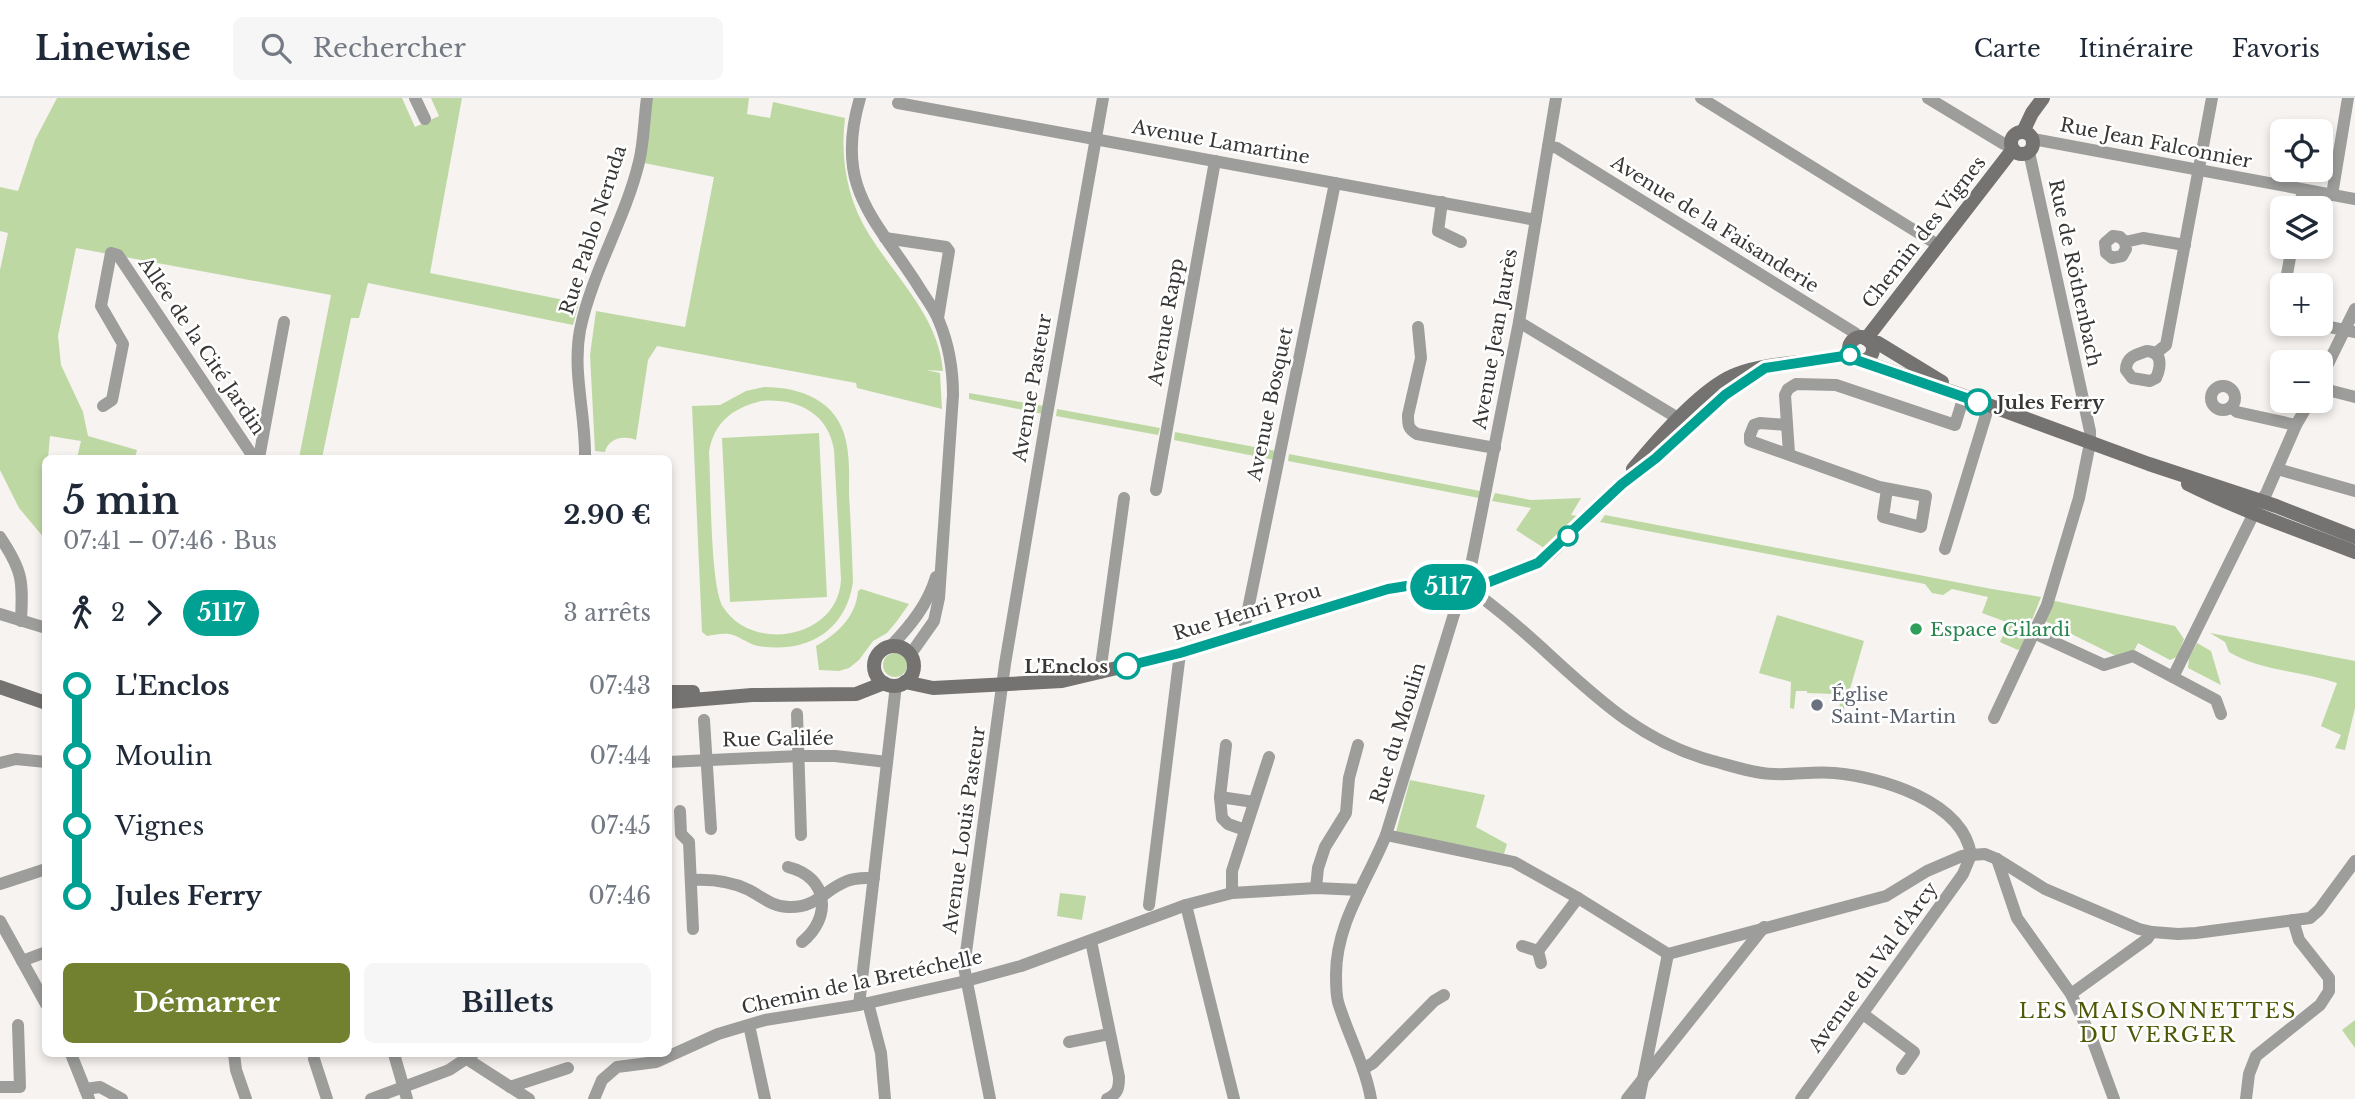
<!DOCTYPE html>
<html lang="fr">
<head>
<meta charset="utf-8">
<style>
  :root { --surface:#fff; --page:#f6f6f7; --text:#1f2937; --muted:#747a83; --line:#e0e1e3; --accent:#72812f }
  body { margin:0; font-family:"Libre Baskerville",serif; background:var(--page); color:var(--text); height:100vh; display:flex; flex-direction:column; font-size:26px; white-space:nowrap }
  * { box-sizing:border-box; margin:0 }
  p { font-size:23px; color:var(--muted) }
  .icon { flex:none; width:38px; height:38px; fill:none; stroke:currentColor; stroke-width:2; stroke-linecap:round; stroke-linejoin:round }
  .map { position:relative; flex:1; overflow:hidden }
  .details { position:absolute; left:42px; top:357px; width:630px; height:602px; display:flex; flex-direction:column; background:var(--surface); border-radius:10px; box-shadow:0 4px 10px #0003 }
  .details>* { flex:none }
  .badge { padding:0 14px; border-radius:23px; font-size:24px; line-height:46px }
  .controls { position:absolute; left:2270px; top:21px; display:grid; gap:14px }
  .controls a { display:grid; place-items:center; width:63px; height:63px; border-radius:10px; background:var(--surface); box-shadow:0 4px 10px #0003; font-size:35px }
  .map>.badge { position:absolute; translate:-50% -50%; box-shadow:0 0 0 4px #fff }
  .legs { display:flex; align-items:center; gap:10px; height:77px; padding:0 21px; font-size:23px }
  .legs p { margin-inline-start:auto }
  .summary { display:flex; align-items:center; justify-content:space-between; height:119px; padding:0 21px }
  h1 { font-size:38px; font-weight:800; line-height:52px }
  .cta { display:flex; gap:14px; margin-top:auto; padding:14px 21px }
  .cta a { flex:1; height:80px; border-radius:10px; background:var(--accent); color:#fff; font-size:28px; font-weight:800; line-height:80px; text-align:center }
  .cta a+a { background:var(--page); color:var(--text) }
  ul { padding:0 21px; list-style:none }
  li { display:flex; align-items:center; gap:24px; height:70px; font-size:26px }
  li i { display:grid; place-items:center; width:10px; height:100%; margin:0 9px; background:currentColor }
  li i::after { content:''; width:18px; height:18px; margin:-9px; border:5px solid; border-radius:50%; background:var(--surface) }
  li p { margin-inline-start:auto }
  li:first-child i { background:linear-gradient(#0000 50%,currentColor 0) }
  li:last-child i { background:linear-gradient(currentColor 50%,#0000 0) }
  header { display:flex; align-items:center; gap:42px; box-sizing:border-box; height:98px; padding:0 35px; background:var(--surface); border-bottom:2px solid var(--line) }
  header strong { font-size:33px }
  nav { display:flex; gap:38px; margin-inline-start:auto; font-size:24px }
  .search { width:490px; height:63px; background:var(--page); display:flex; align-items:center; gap:18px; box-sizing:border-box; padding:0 24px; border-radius:10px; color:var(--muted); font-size:26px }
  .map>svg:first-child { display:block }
  .green { fill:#bed8a3; fill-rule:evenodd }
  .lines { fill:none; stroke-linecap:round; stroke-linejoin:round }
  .street { stroke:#9d9d9b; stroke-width:12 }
  .secondary { stroke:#747371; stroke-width:14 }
  .line-1-casing { stroke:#fff; stroke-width:16 }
  .line-1 { stroke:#00a092; stroke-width:10 }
  .stop-1-dot { fill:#fff; stroke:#00a092; stroke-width:3.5 }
  .leisure-dot { fill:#2e9e5b; stroke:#fff; stroke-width:2.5 }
  .worship-dot { fill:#6b7280; stroke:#fff; stroke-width:2.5 }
  .labels { text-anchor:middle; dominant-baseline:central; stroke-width:5; stroke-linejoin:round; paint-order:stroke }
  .street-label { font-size:19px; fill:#393736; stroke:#fff }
  .stop-label { font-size:19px; font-weight:bold; fill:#393736; stroke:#fff; text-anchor:start }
  .leisure-label { font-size:19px; fill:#27864d; stroke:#fff; text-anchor:start }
  .worship-label { font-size:19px; fill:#5b616d; stroke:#fff; text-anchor:start }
  .neighbourhood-label { font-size:21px; letter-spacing:2px; fill:#4d5905; stroke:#fff }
</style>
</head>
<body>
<header>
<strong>Linewise</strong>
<div class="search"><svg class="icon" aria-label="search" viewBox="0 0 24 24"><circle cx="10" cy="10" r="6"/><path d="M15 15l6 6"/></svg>Rechercher</div>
<nav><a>Carte</a><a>Itinéraire</a><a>Favoris</a></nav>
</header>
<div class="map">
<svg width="2355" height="1001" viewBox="0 0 2355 1001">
  <rect width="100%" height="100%" fill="#f7f3f0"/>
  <g class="green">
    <path d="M 57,0 L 402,0 L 415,29 L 439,18 L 431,0 L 462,0 L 430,175 L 579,205 L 573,227 L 368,185 L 359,220 L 351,220 L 322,360 L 299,360 L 331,197 L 76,150 L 58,238 L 61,267 L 83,314 L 88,338 L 137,352 L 135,360 L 77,360 L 81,343 L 50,338 L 48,360 L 46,360 L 45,441 L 19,410 L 0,372 L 0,172 L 8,135 L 0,133 L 0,89 L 18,93 L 35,42 Z"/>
    <path d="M 647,0 L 749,0 L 747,16 L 770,20 L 773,4 L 845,20 C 840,61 847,102 870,138 C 897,181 939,220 943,273 L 926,272 L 940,275 L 942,311 L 857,290 L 856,285 L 657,248 L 648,262 L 636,342 C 624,337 608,340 605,354 L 595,353 L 590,257 L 596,213 L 685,229 L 714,79 L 639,64 Z"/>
    <path d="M 764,289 C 801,289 838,303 846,343 C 850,361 849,380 849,397 C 851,426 852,455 853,484 C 846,533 807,556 758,548 C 748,546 738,537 729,536 C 722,535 714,537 707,538 L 702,534 L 692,308 L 720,307 L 746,293 ZM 761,303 C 796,300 828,314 834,352 L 841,481 C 839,540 753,556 723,509 C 710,488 711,385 709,354 C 714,324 733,310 761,303 Z"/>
    <path d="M 969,295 L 1044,308 L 1043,316 L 969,301 Z"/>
    <path d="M 1057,311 L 1160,330 L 1158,337 L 1056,318 Z"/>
    <path d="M 1175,334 L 1276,353 L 1274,362 L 1174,342 Z"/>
    <path d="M 819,335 L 827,499 L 730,504 L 722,340 Z"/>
    <path d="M 1289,356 L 1480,393 L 1479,400 L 1288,363 Z"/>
    <path d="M 1495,395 L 1531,402 L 1581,400 L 1571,417 L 1577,418 L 1544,450 L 1516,432 L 1531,410 L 1492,403 Z"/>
    <path d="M 1605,417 L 1992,491 L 2041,499 L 2021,550 L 2018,552 L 2000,544 L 2009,525 L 1982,515 L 1988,499 L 1952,491 L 1943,497 L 1932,495 L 1925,486 L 1600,424 Z"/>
    <path d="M 861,491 L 909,506 L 897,523 L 887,535 L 873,543 L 859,562 L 849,570 L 839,573 L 819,572 L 816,548 C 837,536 856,519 858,493 Z"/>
    <path d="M 2050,502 L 2175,528 L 2184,541 L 2177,559 L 2170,562 L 2138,545 L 2134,553 L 2116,558 L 2043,522 Z"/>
    <path d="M 1777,517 L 1864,543 L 1843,615 L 1839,615 L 1840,603 L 1833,602 L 1833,596 L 1807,595 L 1807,593 L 1796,593 L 1794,611 L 1790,610 L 1791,584 L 1759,575 Z"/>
    <path d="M 2210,535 L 2355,563 L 2355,610 L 2345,652 L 2335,650 L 2341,637 L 2321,628 L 2337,585 C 2301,573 2261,573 2229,554 L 2225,544 Z"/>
    <path d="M 2197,545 L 2211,553 L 2221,587 L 2188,570 L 2189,560 Z"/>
    <circle cx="895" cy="567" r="12"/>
    <path d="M 1410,682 L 1485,697 L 1476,729 L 1507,746 L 1504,756 L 1396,734 Z"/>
    <path d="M 1060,795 L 1086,798 L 1082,822 L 1057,818 Z"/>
    <path d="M 2355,922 L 2355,950 L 2342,932 Z"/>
  </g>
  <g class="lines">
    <g class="street">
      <path d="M 415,0 L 425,21"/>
      <path d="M 860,0 C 834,88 873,118 917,186 C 924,198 934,210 939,223 C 949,247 953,271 953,297 L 939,500 L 934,523 L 910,557"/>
      <path d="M 1701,0 L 1938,147"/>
      <path d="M 1928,0 L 2004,46 L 2012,49"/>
      <path d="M 898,5 L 1536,122"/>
      <path d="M 2033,41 L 2355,101"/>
      <path d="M 1548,48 L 1557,50 L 1855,235 L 1860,240"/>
      <path d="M 2332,97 L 2348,0"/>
      <path d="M 1442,104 L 1438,133 L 1461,144"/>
      <path d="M 2299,110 L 2303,92"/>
      <path d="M 885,140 L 946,149 L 949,153 L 938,220"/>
      <path d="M 2125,144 L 2126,151 L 2122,158 L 2112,160 L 2106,155 L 2105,145 L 2113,138 L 2120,139 L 2125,144 L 2143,140 L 2185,147"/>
      <path d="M 2285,187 L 2292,149"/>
      <path d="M 2282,205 L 2282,209"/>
      <path d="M 1519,224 L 1686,325"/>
      <path d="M 2315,226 L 2355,234"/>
      <path d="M 1418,229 L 1421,260 L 1408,317 C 1408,327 1408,331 1417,336 L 1495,350"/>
      <path d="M 2147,253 C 2163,254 2161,269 2156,280 L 2150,283 L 2132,280 L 2126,272 C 2126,259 2135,257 2147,253 Z"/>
      <path d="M 2156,255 L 2166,247 L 2212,0"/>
      <path d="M 2320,282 L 2355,211"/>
      <circle cx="2223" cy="300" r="12"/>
      <path d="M 2320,290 L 2355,299"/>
      <path d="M 103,308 L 112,302 L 123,246 L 101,208 L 111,155 L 118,157 L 254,360"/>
      <path d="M 2231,309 L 2237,314 L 2296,327"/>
      <path d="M 1787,327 L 1760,325 L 1754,327 L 1750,337 L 1750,343 L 1879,389 L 1926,398 L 1921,429 L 1883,419 L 1887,391"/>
      <path d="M 1789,355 L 1785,297 L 1788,291 L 1796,286 L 1836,287 L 1955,327 L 1964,298"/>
      <path d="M 259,360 L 284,224"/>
      <path d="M 585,360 C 586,317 572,275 580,232 C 592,174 625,122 639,64 C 644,44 644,21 647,0"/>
      <path d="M 2277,371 L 2355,393"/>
      <path d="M 1156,392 L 1215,63"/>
      <path d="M 0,439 C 23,473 23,483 21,523"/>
      <path d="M 1945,451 L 1989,307"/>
      <path d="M 1467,488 C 1484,501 1501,514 1517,528 C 1579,581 1629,641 1713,663 C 1732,668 1755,676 1775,676 C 1795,677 1814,673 1834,675 C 1881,679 1963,703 1971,757 L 1985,756 L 1997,761 L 2045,791 L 2139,831 L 2152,834 L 2178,836 L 2196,835 L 2310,820 L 2319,812 L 2355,763"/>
      <path d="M 0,516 L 46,530"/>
      <path d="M 1248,533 L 1245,526 L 1335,85"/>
      <path d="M 2034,535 L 2104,567 L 2133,558 L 2216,602 L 2221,616"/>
      <path d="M 891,548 C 911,527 928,506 936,479"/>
      <path d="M 1100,575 L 1124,400"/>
      <path d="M 2173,579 L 2260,403 L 2266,396 L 2296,327 L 2310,303"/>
      <path d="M 797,616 L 801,737"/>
      <path d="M 1994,620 L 2047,507 L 2079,400 L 2090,345 L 2090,333 L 2029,54"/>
      <path d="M 704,622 L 711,731"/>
      <path d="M 1226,647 L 1220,699 L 1222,720 L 1228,726 L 1245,732"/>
      <path d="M 668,664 L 799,658 L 835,658 L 887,664"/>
      <path d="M 0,665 L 16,661 L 46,664"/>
      <path d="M 1220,699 L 1254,704"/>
      <path d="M 680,713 L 681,736 L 689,744 L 693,831"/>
      <path d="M 1386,737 L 1514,764 L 1578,800 L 1668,856 L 1886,798 L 1927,773 L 1962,758 L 1971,757 L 1963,776 L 1801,1001"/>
      <path d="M 1997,761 L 2017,820 L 2071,896 L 2092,941 L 2114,1001"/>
      <path d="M 788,769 C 829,779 832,820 802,844"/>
      <path d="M 691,782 C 710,781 731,783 749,792 C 762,799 773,809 789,809 C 816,810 824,792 847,783 C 856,779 864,780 874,780"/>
      <path d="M 0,786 L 46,771"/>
      <path d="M 1316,790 L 1318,770 L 1325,749 L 1346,715 L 1349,680 L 1358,647"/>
      <path d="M 1232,795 L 1232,773 L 1269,659"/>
      <path d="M 1149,807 L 1180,555"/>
      <path d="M 1186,807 L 1234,1001"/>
      <path d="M 0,823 L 46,906"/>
      <path d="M 1091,843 L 1119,979 C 1119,990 1118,996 1107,1001"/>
      <path d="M 1522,848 L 1538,853"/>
      <path d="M 22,863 L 46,854"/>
      <path d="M 1541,865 L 1538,853 L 1578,800"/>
      <path d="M 2071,896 L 2147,841 L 2152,834"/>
      <path d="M 868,905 L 881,955 L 885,1001"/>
      <path d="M 859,907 L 896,587"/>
      <path d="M 1863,916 L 1914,954 L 1902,971"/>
      <path d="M 749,927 L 765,1001"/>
      <path d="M 1069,944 L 1109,936"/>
      <path d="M 71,956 L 89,1001"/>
      <path d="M 234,956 L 236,972 L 246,1001"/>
      <path d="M 394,956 L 407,1001"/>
      <path d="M 314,961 L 327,1001"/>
      <path d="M 467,961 L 529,1001"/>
      <path d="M 1363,971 L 1373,965 L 1434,903 L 1444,897"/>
      <path d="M 0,989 L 20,989 L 18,927"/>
      <path d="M 510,989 L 568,970"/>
      <path d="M 85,991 L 100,989 L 122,1001"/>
      <path d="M 371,1001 L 449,972 L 473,956"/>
      <path d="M 594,1001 L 602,982 L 617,969 L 656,964 L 718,936 L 765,922 L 859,907 L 966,883 L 1021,868 L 1186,807 L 1232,795 L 1316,790 L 1360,792"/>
      <path d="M 990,1001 L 964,869 L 1005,566 L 1046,322 L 1103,0"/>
      <path d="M 1371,1001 C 1365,967 1348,937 1338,904 C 1336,896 1336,886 1336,877 C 1336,825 1367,784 1386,737 L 1458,503 L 1467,488 L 1519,224 L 1556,0"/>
      <path d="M 1627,1001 L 1764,829"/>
      <path d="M 1639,1001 L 1668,856"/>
      <path d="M 2246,1001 L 2249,976 L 2256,958 L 2320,907 L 2329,893 L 2329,880 L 2299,842 L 2293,822"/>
    </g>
    <g class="secondary">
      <path d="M 2023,34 L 2032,15 L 2043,0"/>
      <circle cx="2022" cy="45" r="11"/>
      <circle cx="1861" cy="251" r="12"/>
      <path d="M 1866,241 L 2013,51"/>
      <path d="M 1870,244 L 1878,245 L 1942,284"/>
      <path d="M 1861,263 L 1964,298 L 2149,366 L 2276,408 L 2355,439"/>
      <path d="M 1633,371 C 1656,343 1703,288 1737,276 C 1773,263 1814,265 1851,257"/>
      <path d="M 2188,386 C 2242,413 2299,432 2355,454"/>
      <circle cx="894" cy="568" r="20"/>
      <path d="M 905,584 L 933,590 L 1062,583 L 1180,555 L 1388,491 L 1413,487 L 1451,489 L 1489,484 L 1537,465 L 1549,456 L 1622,386 L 1656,360 L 1725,297 L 1765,270"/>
      <path d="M 0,589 L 46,605"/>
      <path d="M 668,594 L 693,594"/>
      <path d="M 668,604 L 752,597 L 856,596 L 884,585"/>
    </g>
  </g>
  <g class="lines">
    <g class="line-1-casing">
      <path id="line-1" d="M 1127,568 L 1180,555 L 1388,491 L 1413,487 L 1451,489 L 1489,484 L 1538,465 L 1622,386 L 1656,360 L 1725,297 L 1765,270 L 1850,257 L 1856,262 L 1978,304"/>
    </g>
    <use href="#line-1" class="line-1"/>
  </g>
  <g class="stop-1-dot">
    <circle cx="1850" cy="257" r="9"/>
    <circle cx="1978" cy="304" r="12"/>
    <circle cx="1568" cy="438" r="9"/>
    <circle cx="1127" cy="568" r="12"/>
  </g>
  <circle class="leisure-dot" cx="1916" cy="531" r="7"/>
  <circle class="worship-dot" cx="1817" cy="607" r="7"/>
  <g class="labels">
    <g class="street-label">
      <text transform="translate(1221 44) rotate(10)">Avenue Lamartine</text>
      <text transform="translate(2156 45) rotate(11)">Rue Jean Falconnier</text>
      <text transform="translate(1715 126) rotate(32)">Avenue de la Faisanderie</text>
      <text transform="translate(593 132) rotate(-72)">Rue Pablo Neruda</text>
      <text transform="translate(1924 134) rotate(-52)">Chemin des Vignes</text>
      <text transform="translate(2075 175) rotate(78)">Rue de Röthenbach</text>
      <text transform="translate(1166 224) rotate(-80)">Avenue Rapp</text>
      <text transform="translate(1495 241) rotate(-80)">Avenue Jean Jaurès</text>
      <text transform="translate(202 248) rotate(56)">Allée de la Cité Jardin</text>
      <text transform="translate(1032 290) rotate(-80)">Avenue Pasteur</text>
      <text transform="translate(1270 306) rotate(-78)">Avenue Bosquet</text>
      <text transform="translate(1247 514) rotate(-17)">Rue Henri Prou</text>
      <text transform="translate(1398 635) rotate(-73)">Rue du Moulin</text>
      <text transform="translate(778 641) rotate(-1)">Rue Galilée</text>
      <text transform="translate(964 732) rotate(-82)">Avenue Louis Pasteur</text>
      <text transform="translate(1873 869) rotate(-54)">Avenue du Val d'Arcy</text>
      <text transform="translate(862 884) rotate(-12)">Chemin de la Bretéchelle</text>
    </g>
    <g class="stop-label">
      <text x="1997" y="304">Jules Ferry</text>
      <text x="1108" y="568" text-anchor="end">L'Enclos</text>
    </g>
    <g class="leisure-label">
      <text x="1930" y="531">Espace Gilardi</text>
    </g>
    <g class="worship-label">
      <text x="1831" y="596">Église<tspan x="1831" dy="22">Saint-Martin</tspan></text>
    </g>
    <g class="neighbourhood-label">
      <text x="2158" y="913">LES MAISONNETTES<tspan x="2158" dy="24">DU VERGER</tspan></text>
    </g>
  </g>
</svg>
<div class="controls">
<a><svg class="icon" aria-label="locate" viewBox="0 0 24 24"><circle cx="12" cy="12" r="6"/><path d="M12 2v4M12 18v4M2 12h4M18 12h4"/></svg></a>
<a><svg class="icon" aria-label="layers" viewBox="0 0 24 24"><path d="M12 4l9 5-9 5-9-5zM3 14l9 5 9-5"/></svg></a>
<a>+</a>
<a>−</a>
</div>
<b class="badge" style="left:1448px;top:489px;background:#00a092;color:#fff">5117</b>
<section class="details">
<div class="summary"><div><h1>5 min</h1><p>07:41 – 07:46 · Bus</p></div><b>2.90 €</b></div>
<div class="legs"><svg class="icon" aria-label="walk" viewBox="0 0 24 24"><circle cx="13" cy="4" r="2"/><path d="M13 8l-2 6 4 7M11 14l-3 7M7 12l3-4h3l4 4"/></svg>2<svg class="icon" aria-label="forward" viewBox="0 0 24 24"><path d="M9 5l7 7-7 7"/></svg><b class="badge" style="background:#00a092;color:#fff">5117</b><p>3 arrêts</p></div>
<ul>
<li><i style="color:#00a092"></i><b>L'Enclos</b><p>07:43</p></li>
<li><i style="color:#00a092"></i><span>Moulin</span><p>07:44</p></li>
<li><i style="color:#00a092"></i><span>Vignes</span><p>07:45</p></li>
<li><i style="color:#00a092"></i><b>Jules Ferry</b><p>07:46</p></li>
</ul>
<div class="cta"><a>Démarrer</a><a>Billets</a></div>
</section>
</div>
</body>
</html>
